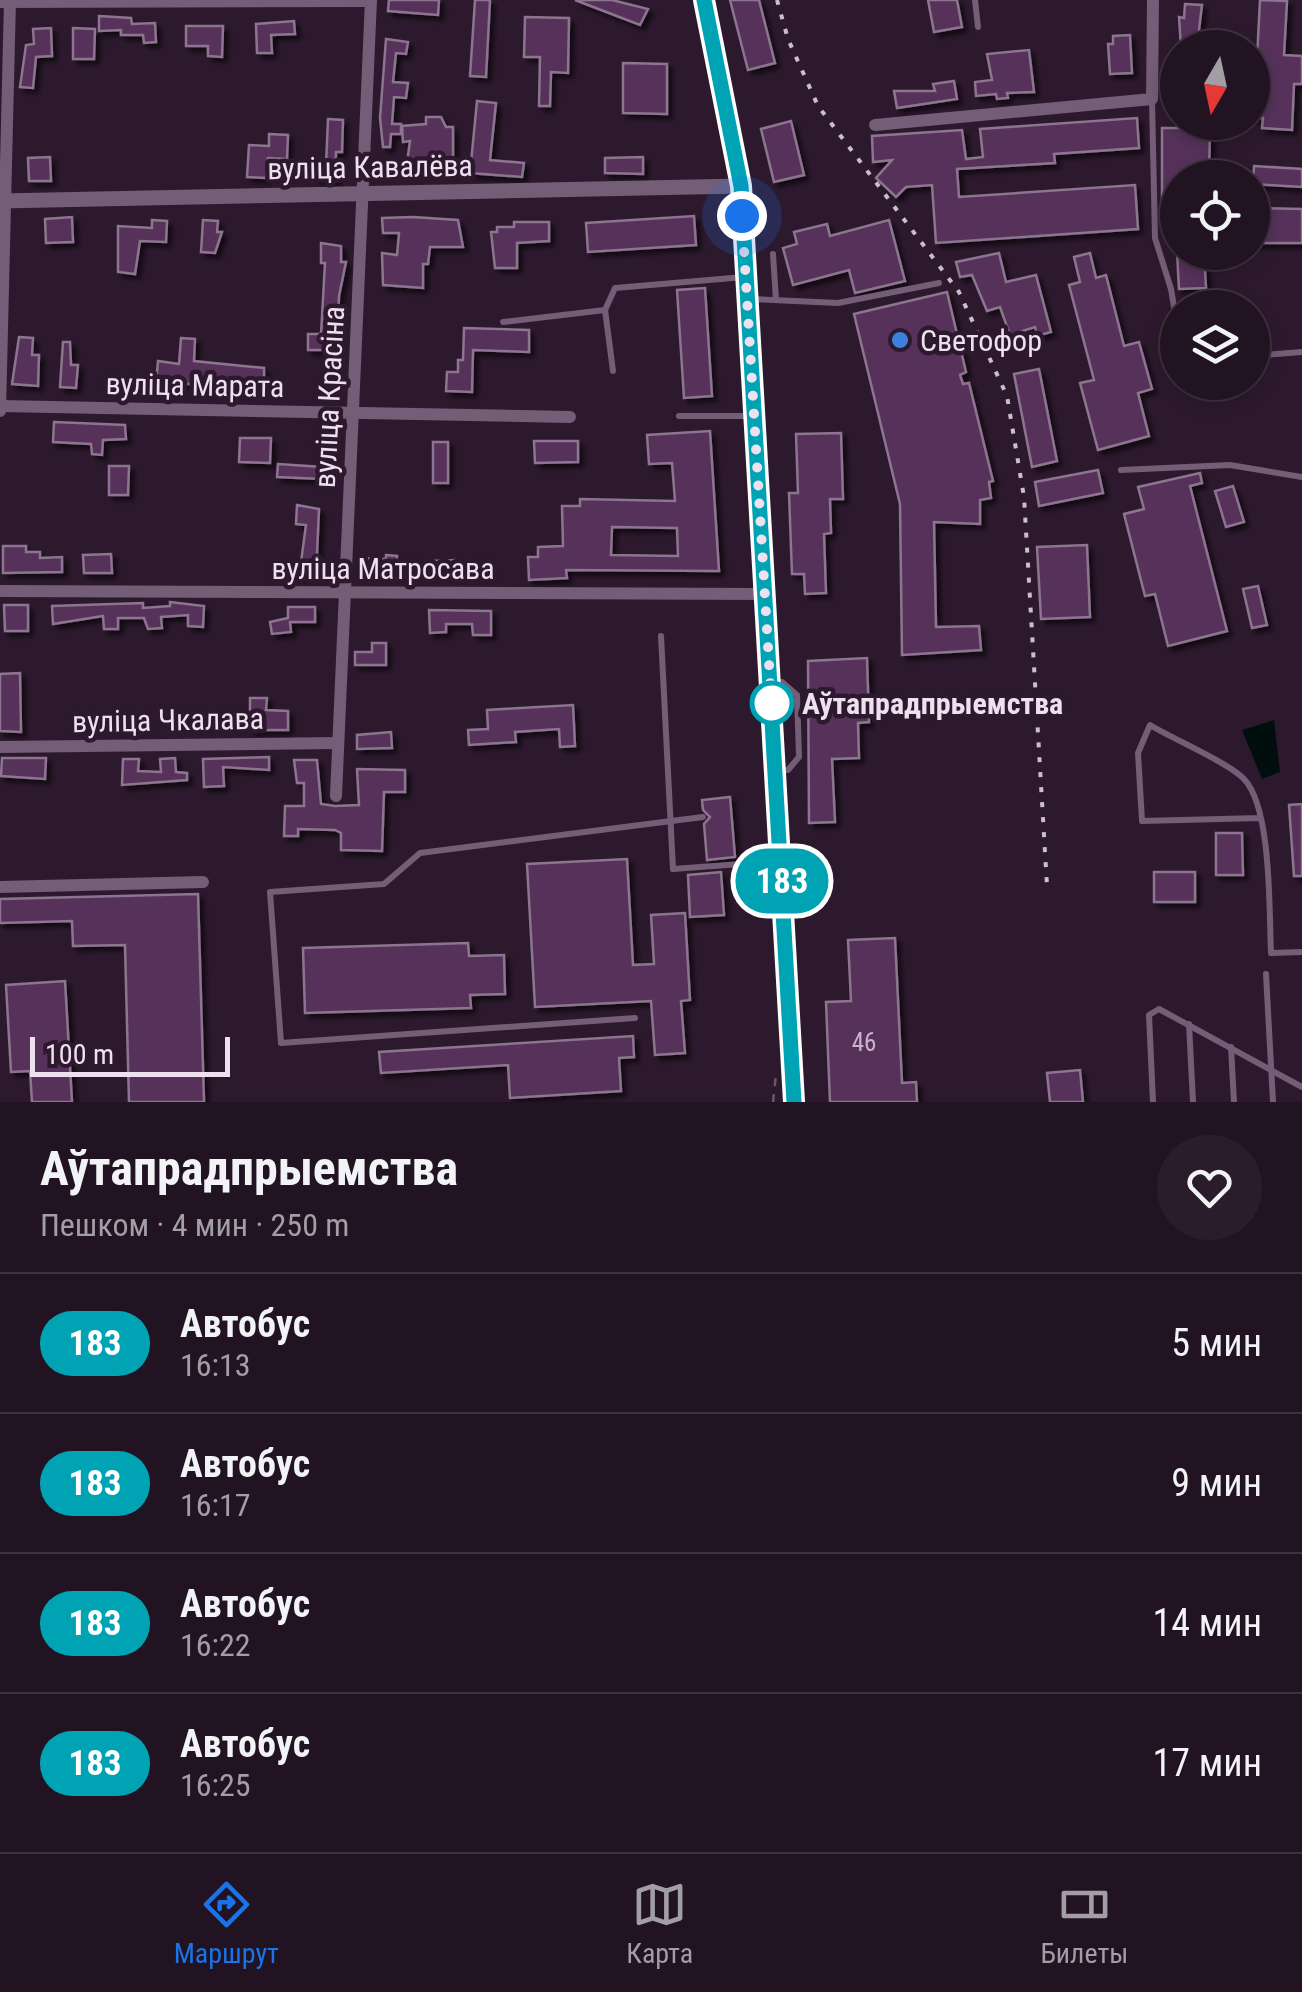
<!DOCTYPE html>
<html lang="ru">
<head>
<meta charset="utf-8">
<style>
  :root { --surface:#221322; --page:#2a1c2a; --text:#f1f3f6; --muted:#a29ea5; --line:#3f3240; --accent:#1a73e8 }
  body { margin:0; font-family:"Roboto Condensed",sans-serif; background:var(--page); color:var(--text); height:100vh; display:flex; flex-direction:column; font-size:38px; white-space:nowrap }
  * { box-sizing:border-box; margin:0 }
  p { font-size:32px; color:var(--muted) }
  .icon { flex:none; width:55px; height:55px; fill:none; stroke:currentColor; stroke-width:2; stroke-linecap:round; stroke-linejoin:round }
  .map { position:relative; height:1102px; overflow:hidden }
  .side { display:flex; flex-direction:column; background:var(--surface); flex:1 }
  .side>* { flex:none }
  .badge { padding:0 20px; border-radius:32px; font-size:35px; line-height:65px }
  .needle { width:65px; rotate:189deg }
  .tools { position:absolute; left:1160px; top:30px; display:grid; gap:20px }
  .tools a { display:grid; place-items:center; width:110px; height:110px; border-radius:50%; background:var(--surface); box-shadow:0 5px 15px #0003,0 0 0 2px var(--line); font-size:50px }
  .scale { position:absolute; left:30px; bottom:25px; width:200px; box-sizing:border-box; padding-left:10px; border:5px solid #eee0ef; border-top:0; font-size:28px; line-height:35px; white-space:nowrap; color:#eee0ef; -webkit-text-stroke:8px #2d192e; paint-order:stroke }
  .you { position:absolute; width:50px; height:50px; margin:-25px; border:8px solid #fff; border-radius:50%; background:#1a73e8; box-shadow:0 0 0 15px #1a73e833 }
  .map>.badge { position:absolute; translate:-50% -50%; box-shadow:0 0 0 5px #fff }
  .round { display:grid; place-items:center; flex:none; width:105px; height:105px; border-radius:52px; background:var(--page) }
  .head { display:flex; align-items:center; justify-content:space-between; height:170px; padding:0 40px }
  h1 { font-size:48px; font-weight:700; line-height:75px }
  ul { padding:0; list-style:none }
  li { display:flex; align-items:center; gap:30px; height:140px; padding:0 40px; border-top:2px solid var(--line) }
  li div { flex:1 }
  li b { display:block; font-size:38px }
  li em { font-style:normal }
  li .badge { min-width:110px; font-weight:700; text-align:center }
  .tab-bar { display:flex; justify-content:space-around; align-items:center; height:140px; border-top:2px solid var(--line); background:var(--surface); font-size:28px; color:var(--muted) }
  .tab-bar a { display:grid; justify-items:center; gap:5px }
  .tab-bar .selected { color:var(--accent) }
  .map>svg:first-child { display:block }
  .water { fill:#000e0e }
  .building { fill:#57315a; stroke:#8c748e; stroke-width:2.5; fill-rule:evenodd; filter:url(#shadow) }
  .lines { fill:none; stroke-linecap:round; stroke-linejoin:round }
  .path { stroke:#69576a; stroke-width:2.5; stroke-dasharray:8 8; stroke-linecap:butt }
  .service { stroke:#745d76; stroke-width:6 }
  .minor { stroke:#745d76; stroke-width:12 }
  .tertiary { stroke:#745d76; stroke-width:15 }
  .secondary { stroke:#8c655a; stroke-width:18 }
  .rail { stroke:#cdbece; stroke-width:4; stroke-dasharray:5 10; stroke-linecap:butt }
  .line-casing { stroke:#fff; stroke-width:22 }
  .line { stroke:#00a3b4; stroke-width:15 }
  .walk { stroke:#eee0ef; stroke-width:10; stroke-dasharray:0 18 }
  .shop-dot { fill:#3f7fe0; stroke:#2d192e; stroke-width:4 }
  .stop-dot { fill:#fff; stroke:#00a3b4; stroke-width:5 }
  .labels { text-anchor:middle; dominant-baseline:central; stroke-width:9; stroke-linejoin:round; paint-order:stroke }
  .number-label { font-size:25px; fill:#c8b4ca }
  .street-label { font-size:30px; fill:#eee0ef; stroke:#2d192e }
  .poi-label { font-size:30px; fill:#eee0ef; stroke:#2d192e; text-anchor:start }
  .stop-label { font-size:30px; font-weight:bold; fill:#eee0ef; stroke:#2d192e; text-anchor:start }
</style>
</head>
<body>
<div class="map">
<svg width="1302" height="1102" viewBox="0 0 1302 1102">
  <defs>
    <filter id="shadow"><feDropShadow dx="4.5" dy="4.5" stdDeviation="2.5" flood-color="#0009"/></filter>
  </defs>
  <rect width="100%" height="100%" fill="#2d192e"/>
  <path class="water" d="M 1274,720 L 1280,772 L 1262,779 L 1242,730 Z"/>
  <g class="building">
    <path d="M 389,0 L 439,0 L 438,15 L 388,11 Z"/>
    <path d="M 475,0 L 490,0 L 486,77 L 470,76 Z"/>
    <path d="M 575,0 L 612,0 L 648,9 L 640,25 Z"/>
    <path d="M 730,0 L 759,0 L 775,63 L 748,70 Z"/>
    <path d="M 928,0 L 957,0 L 962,27 L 934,32 Z"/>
    <path d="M 1260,0 L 1287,1 L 1284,55 L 1302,56 L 1302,84 L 1294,84 L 1292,130 L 1262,128 L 1263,118 L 1254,118 Z"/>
    <path d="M 1185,4 L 1202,5 L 1197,47 L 1181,47 L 1179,17 L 1184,18 Z"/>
    <path d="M 99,16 L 131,18 L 132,24 L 155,23 L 156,42 L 144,43 L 143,35 L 121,35 L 121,30 L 99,31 Z"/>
    <path d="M 525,17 L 569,18 L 568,73 L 551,72 L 550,106 L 539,106 L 540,57 L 524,57 Z"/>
    <path d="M 294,21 L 295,34 L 271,35 L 272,53 L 257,53 L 256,24 Z"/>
    <path d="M 186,26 L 223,26 L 222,57 L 208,56 L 208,46 L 186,46 Z"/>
    <path d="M 51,28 L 52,56 L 36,57 L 33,88 L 20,87 L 26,45 L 34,44 L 33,29 Z"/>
    <path d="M 73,28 L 95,29 L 94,59 L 73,59 Z"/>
    <path d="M 1130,35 L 1132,73 L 1110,74 L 1108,44 L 1113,44 L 1113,36 Z"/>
    <path d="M 386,39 L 408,42 L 406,54 L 396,53 L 393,82 L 408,83 L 406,98 L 394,97 L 392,124 L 401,124 L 401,134 L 391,134 L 390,147 L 383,147 L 380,118 Z"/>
    <path d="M 1029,50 L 1034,92 L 1007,93 L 1008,98 L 997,99 L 996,94 L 976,96 L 975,82 L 992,80 L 987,54 Z"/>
    <path d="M 623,63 L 667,64 L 667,114 L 623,113 Z"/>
    <path d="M 954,81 L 957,99 L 897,108 L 894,91 L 935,91 L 933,84 Z"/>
    <path d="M 477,101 L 496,103 L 490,160 L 524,163 L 522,177 L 470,173 Z"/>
    <path d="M 426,117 L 441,117 L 446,127 L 453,127 L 453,173 L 406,170 L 410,141 L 403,142 L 402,126 L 426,124 Z"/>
    <path d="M 1137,118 L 1139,148 L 1054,154 L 1055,163 L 957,169 L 959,197 L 1135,185 L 1138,229 L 936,243 L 932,185 L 906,187 L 896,197 L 876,178 L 892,160 L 873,162 L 872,136 L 962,130 L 966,159 L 983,157 L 980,129 Z"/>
    <path d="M 328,119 L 343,120 L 342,152 L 336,152 L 335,181 L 316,179 L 317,164 L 326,165 Z"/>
    <path d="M 791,121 L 804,175 L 774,182 L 761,129 Z"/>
    <path d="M 1162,128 L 1210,128 L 1209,178 L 1178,178 L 1178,201 L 1162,201 Z"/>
    <path d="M 269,134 L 288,135 L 287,159 L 268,158 L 266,178 L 247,177 L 249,145 L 269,146 Z"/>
    <path d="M 50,157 L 51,181 L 29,181 L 28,158 Z"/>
    <path d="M 643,157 L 643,174 L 605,173 L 605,158 Z"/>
    <path d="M 1254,166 L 1302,169 L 1302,187 L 1253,184 Z"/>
    <path d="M 1252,208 L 1302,209 L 1302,243 L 1252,243 Z"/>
    <path d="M 694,216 L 696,245 L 588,252 L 586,223 Z"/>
    <path d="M 72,217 L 73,242 L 46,243 L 45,219 Z"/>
    <path d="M 413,217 L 458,220 L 463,247 L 430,247 L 428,264 L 423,264 L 423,288 L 383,285 L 382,253 L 397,255 L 399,233 L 383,233 L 382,218 Z"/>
    <path d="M 152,220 L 167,221 L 166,242 L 140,241 L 135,274 L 118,272 L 118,226 L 152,228 Z"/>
    <path d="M 203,220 L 218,221 L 217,232 L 222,232 L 215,253 L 201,252 Z"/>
    <path d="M 889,220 L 905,281 L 855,293 L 849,270 L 793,285 L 783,248 L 797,244 L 794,232 L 827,224 L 830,236 Z"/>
    <path d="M 514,222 L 549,222 L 549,241 L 517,243 L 517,268 L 495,268 L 491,232 L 497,232 L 497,227 L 514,227 Z"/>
    <path d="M 321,243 L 341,246 L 341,262 L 346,262 L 339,296 L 337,350 L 308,350 L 308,334 L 321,334 L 325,263 L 321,263 Z"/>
    <path d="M 1177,252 L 1204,252 L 1206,288 L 1179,289 Z"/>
    <path d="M 999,253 L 1006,282 L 1036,275 L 1051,332 L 1037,336 L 1035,327 L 1010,335 L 1000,307 L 987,311 L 972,275 L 960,277 L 956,262 Z"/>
    <path d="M 1090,253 L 1096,278 L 1106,275 L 1124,346 L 1139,342 L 1152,389 L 1138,393 L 1149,436 L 1098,450 L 1080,383 L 1094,380 L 1069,285 L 1080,282 L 1074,257 Z"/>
    <path d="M 705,288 L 712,396 L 684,398 L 677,290 Z"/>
    <path d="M 947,292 L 966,372 L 960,375 L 963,384 L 969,383 L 993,481 L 989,482 L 991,498 L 980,500 L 980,524 L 934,522 L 936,627 L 979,626 L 981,650 L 902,655 L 900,504 L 854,314 Z"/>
    <path d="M 464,328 L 529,330 L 529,352 L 473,350 L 472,392 L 446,391 L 447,372 L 458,372 L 458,360 L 463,360 Z"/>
    <path d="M 19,337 L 33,338 L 32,355 L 39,355 L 38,386 L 12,384 Z"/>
    <path d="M 181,338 L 195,339 L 194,361 L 264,368 L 264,386 L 156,383 L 158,361 L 179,364 Z"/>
    <path d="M 63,342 L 70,342 L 71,365 L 78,365 L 76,388 L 60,387 Z"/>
    <path d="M 1039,369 L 1057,461 L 1032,467 L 1014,374 Z"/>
    <path d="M 54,422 L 125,425 L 126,439 L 103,440 L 102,455 L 92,454 L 91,444 L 53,442 Z"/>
    <path d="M 710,431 L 719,571 L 566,570 L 567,578 L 529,580 L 528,557 L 538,557 L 538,547 L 563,546 L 562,506 L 580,506 L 580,499 L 675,501 L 672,463 L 649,464 L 647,435 ZM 612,527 L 677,528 L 678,556 L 611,555 Z"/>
    <path d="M 841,433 L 843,499 L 830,499 L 831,533 L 824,534 L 826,593 L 805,594 L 804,574 L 792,574 L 789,493 L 798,493 L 796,434 Z"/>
    <path d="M 240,438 L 271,438 L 270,463 L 239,462 Z"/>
    <path d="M 534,441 L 578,441 L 578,462 L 535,463 Z"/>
    <rect x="433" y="442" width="15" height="41"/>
    <path d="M 278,464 L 322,467 L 322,479 L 277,477 Z"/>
    <path d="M 109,466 L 129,466 L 128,495 L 109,495 Z"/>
    <path d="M 1098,470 L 1103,493 L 1039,506 L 1035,482 Z"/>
    <path d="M 1200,473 L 1202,483 L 1190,486 L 1227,631 L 1168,646 L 1155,594 L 1145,596 L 1124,514 L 1144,509 L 1138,487 Z"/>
    <path d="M 1233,486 L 1244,522 L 1226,527 L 1215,491 Z"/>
    <path d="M 297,505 L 319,509 L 316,576 L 292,576 L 292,562 L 301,562 L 306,525 L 296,524 Z"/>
    <path d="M 1087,545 L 1090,617 L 1041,619 L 1037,547 Z"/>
    <path d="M 3,546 L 26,546 L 26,552 L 40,552 L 40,558 L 62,557 L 62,572 L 3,573 Z"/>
    <path d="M 111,554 L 112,573 L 84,573 L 83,555 Z"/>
    <path d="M 386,555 L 397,556 L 397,564 L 432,565 L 432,561 L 455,560 L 456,574 L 358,572 L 358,558 L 386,559 Z"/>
    <path d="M 1258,586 L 1267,625 L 1252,628 L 1243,589 Z"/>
    <path d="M 170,602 L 204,606 L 203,627 L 188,626 L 188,615 L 161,617 L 162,628 L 148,629 L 144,618 L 118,618 L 118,629 L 104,629 L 103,616 L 53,624 L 52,606 L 143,603 L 143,608 L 170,606 Z"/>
    <path d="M 4,605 L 28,605 L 28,631 L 5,631 Z"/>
    <path d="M 288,607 L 315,607 L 315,622 L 290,622 L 291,632 L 272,634 L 270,622 L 288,618 Z"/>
    <path d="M 429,610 L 491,611 L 491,635 L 473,635 L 472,624 L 446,624 L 446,632 L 430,633 Z"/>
    <path d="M 372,643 L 386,643 L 386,665 L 355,665 L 355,652 L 372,652 Z"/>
    <path d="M 867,658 L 869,722 L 858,723 L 859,758 L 832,759 L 835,822 L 809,823 L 808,661 Z"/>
    <path d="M 20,673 L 21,732 L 0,731 L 0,674 Z"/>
    <path d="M 250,698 L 267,698 L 266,710 L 288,711 L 288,730 L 250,730 Z"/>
    <path d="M 573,705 L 575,746 L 560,747 L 559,729 L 515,732 L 516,742 L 469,745 L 468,730 L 488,729 L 487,710 Z"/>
    <path d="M 391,732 L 392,748 L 357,749 L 357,735 Z"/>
    <path d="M 269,757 L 269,770 L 223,767 L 224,786 L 204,787 L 203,759 Z"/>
    <path d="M 2,758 L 46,758 L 45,779 L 1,776 Z"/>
    <path d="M 175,758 L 176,772 L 187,773 L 187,780 L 122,785 L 123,759 L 139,759 L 138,771 L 161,772 L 160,759 Z"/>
    <path d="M 294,760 L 317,760 L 321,804 L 335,806 L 359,805 L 357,769 L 405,770 L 405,792 L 384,792 L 382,851 L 341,850 L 341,833 L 335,830 L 298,829 L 298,836 L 284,836 L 285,806 L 304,806 L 304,783 L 297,783 Z"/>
    <path d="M 730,797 L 735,857 L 707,860 L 704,824 L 710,817 L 703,810 L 702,800 Z"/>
    <path d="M 1302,804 L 1302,876 L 1294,876 L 1289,805 Z"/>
    <path d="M 1216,833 L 1242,833 L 1243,875 L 1216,875 Z"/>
    <path d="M 627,859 L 633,965 L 654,964 L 651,915 L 685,913 L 690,1000 L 681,1001 L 685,1053 L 655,1055 L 651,1001 L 535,1007 L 527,864 Z"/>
    <path d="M 721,872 L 724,915 L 690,917 L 688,875 Z"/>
    <rect x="1154" y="872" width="41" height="30"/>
    <path d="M 198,894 L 204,1102 L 129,1102 L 125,945 L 73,946 L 72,921 L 0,923 L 0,899 Z"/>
    <path d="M 895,938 L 902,1083 L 916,1082 L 917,1102 L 830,1102 L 826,1002 L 851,1001 L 848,940 Z"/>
    <path d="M 468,943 L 469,956 L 504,955 L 505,994 L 470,995 L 471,1008 L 305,1013 L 303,948 Z"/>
    <path d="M 65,981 L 72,1102 L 32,1102 L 30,1071 L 11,1072 L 6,985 Z"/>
    <path d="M 633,1036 L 634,1057 L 619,1058 L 621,1091 L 510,1098 L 508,1065 L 381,1073 L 379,1052 Z"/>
    <path d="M 1080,1070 L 1083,1102 L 1050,1102 L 1047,1073 Z"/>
  </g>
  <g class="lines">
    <path class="path" d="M 773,1102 L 776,1074"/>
    <g class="service">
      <path d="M 975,0 L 978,27"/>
      <path d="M 1152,100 L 1155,238 L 1171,289 L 1178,331"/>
      <path d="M 773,254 L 776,300"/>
      <path d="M 752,299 L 838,303 L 939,283"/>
      <path d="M 503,322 L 605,310"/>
      <path d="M 1252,356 L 1302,352"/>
      <path d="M 613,371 L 605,310 L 615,288 L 744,277"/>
      <path d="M 679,416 L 751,416"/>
      <path d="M 1121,470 L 1230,465 L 1302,477"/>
      <path d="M 661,636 L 673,869 L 780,861"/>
      <path d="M 774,683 L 782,682 L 797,695 L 799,757 L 788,770 L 777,771"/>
      <path d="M 1260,818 L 1142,821 L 1138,753 L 1150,725 C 1171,738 1229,763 1244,779 C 1272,808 1269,913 1271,953 L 1302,952"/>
      <path d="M 1266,974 L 1273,1102"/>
      <path d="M 635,1018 L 281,1043 L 270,892 L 384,884 L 420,853 L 703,817"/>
      <path d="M 1189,1024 L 1193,1102"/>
      <path d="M 1231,1047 L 1234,1102"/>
      <path d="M 1153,1102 L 1149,1015 L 1159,1009 L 1302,1087"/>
    </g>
    <g class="minor">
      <path d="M 0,2 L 371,1"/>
      <path d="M 875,125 L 1152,99 L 1153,0"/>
      <path d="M 0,406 L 570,417"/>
      <path d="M 0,411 L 10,0"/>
      <path d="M 0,591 L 766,594"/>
      <path d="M 0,747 L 337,743"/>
      <path d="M 336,796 L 371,0"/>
      <path d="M 0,887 L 203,882"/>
    </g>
    <path class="tertiary" d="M 0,201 L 741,186"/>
    <path class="secondary" d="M 704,0 L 741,186 L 794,1102"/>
    <path class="rail" d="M 777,0 L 788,39 L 818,106 L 959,292 L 1007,396 L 1024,497 L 1047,886"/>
  </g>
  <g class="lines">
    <g class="line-casing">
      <path id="line" d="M 704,0 L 741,186 L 794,1102"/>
    </g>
    <use href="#line" class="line"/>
    <path class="walk" d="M 742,216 L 772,713 L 772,703"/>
  </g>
  <circle class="shop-dot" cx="900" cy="340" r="10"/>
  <circle class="stop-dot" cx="772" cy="703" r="20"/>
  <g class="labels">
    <g class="number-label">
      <text x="864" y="1042">46</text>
    </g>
    <g class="street-label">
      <text transform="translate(370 167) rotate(-1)">вуліца Кавалёва</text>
      <text transform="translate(195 385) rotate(1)">вуліца Марата</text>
      <text transform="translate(329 397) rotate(-87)">вуліца Красіна</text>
      <text x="383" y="568">вуліца Матросава</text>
      <text transform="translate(168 720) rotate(-1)">вуліца Чкалава</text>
    </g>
    <g class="poi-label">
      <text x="920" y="340">Светофор</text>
    </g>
    <g class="stop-label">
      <text x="802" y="703">Аўтапрадпрыемства</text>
    </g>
  </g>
</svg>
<div class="tools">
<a><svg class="needle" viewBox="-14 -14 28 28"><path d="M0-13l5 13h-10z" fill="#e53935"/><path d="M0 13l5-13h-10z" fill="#a29ea5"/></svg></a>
<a><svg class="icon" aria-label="locate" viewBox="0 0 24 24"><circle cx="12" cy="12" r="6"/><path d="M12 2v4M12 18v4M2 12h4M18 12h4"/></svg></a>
<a><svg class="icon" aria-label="layers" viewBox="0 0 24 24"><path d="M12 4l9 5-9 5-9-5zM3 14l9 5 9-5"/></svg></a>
</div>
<div class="scale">100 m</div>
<div class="you" style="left:742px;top:216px"></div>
<b class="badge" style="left:782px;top:881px;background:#00a3b4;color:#fff">183</b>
</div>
<section class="side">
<div class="head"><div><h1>Аўтапрадпрыемства</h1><p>Пешком · 4 мин · 250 m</p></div><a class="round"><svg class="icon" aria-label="heart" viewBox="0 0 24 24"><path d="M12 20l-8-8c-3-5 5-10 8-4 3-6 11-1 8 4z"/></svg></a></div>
<ul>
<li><span class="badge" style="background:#00a3b4;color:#fff">183</span><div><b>Автобус</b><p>16:13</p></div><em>5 мин</em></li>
<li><span class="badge" style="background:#00a3b4;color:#fff">183</span><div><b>Автобус</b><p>16:17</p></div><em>9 мин</em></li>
<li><span class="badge" style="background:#00a3b4;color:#fff">183</span><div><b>Автобус</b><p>16:22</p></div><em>14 мин</em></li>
<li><span class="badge" style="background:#00a3b4;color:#fff">183</span><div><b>Автобус</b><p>16:25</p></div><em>17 мин</em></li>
</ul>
</section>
<nav class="tab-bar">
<a class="selected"><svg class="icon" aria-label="directions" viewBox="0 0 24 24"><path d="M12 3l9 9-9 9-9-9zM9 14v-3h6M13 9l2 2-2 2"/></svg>Маршрут</a>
<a><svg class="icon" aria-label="map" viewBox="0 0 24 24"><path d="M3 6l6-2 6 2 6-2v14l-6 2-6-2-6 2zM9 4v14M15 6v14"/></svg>Карта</a>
<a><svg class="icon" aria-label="tickets" viewBox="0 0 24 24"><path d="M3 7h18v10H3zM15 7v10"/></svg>Билеты</a>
</nav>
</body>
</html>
